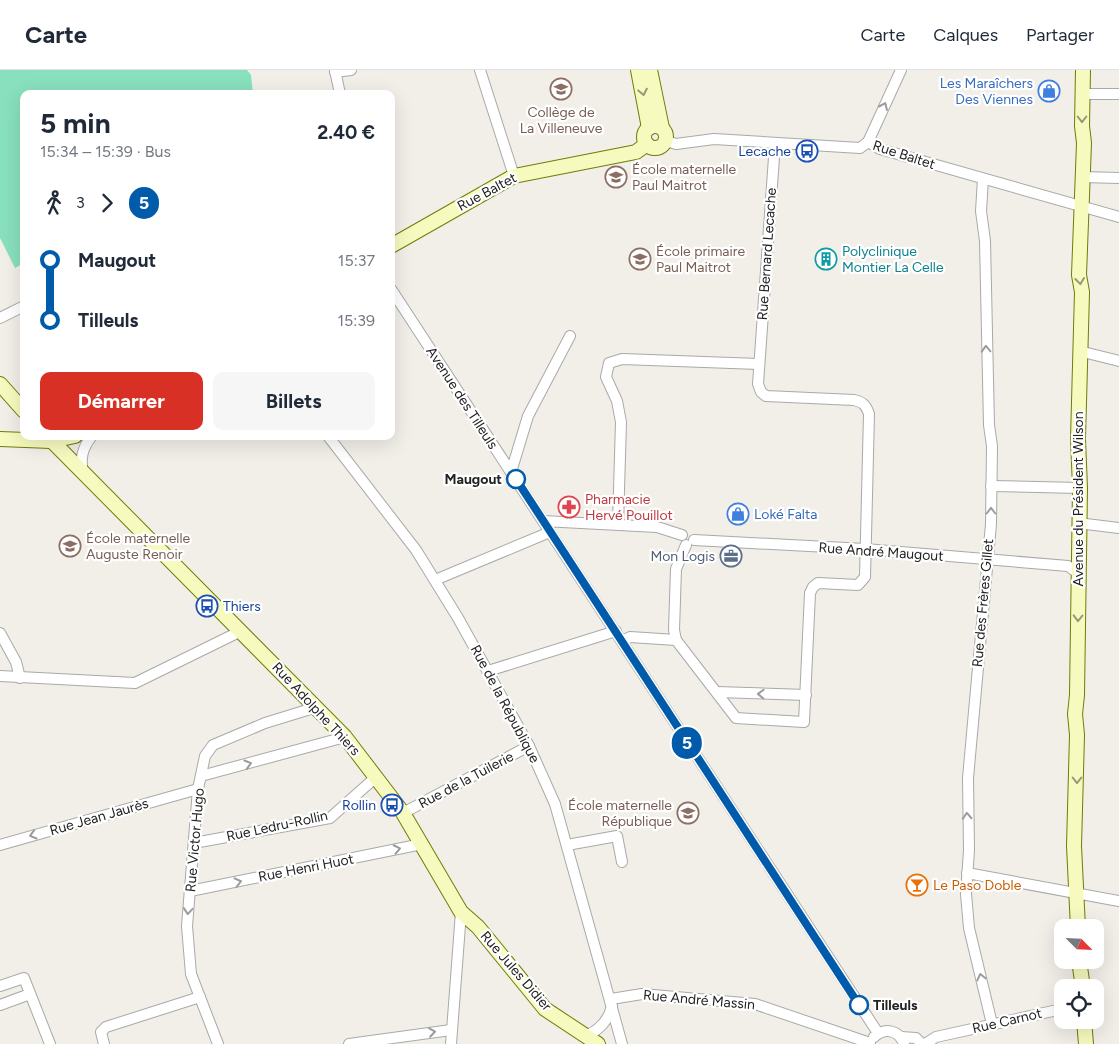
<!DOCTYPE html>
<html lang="fr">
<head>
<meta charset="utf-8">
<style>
  :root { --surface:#fff; --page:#f6f6f7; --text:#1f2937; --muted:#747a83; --line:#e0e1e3; --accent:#d93025 }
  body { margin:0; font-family:Figtree,sans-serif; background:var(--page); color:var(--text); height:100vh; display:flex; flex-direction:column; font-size:19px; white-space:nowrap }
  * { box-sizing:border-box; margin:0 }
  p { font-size:16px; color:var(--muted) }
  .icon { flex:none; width:28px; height:28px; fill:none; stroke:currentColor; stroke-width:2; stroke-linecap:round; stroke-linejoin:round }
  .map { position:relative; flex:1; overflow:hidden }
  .details { position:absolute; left:20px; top:20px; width:375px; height:350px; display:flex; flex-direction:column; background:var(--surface); border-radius:10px; box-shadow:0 5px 20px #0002 }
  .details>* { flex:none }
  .badge { padding:0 10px; border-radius:16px; font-size:18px; line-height:32px }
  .needle { width:32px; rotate:114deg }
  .fabs { position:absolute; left:1054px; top:849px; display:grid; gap:10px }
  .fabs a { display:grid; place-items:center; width:50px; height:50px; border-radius:10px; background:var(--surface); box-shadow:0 5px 20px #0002; font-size:25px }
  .map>.badge { position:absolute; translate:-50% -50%; box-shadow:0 0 0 2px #fff }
  .legs { display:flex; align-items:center; gap:8px; height:55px; padding:0 20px; font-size:16px }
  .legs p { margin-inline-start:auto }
  .headline { display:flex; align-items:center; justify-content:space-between; height:85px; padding:0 20px }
  h1 { font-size:28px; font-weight:700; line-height:38px }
  .cta { display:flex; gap:10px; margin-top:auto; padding:10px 20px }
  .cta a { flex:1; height:58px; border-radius:10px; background:var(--accent); color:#fff; font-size:20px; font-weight:700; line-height:58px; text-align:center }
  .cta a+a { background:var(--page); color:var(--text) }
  ul { padding:0 20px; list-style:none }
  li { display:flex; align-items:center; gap:18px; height:60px; font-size:19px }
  li i { display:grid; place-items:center; width:8px; height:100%; margin:0 6px; background:currentColor }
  li i::after { content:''; width:12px; height:12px; margin:-6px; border:4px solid; border-radius:50%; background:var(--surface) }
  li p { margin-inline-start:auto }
  li:first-child i { background:linear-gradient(#0000 50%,currentColor 0) }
  li:last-child i { background:linear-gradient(currentColor 50%,#0000 0) }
  header { display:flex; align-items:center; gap:30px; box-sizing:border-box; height:70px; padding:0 25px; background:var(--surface); border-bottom:1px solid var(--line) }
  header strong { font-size:24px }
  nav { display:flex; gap:28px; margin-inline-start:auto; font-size:18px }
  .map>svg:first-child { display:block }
  .pitch { fill:#88e0be }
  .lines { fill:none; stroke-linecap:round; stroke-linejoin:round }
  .street-casing { stroke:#a9a9a9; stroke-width:12 }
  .secondary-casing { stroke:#707d05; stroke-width:16 }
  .street { stroke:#fff; stroke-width:10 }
  .secondary { stroke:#f7fabf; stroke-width:14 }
  .oneway { stroke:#979978 }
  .oneway2 { stroke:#9c9c9c }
  .line-1-casing { stroke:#fff; stroke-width:11 }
  .line-1 { stroke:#005baa; stroke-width:8 }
  .stop-1-dot { fill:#fff; stroke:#005baa; stroke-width:2.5 }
  .labels { text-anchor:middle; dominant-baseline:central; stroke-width:4.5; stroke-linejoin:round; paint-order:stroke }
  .shop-label { font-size:14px; fill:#366cbe; stroke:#fff; text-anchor:end }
  .education-label { font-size:14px; fill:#785e54; stroke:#fff; text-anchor:start }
  .transit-label { font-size:14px; fill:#164399; stroke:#fff; text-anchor:end }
  .street-label { font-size:14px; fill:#222; stroke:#fff }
  .culture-label { font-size:14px; fill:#0d838f; stroke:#fff; text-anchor:start }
  .stop-label { font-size:14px; font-weight:bold; fill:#222; stroke:#fff; text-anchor:end }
  .health-label { font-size:14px; fill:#be3a42; stroke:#fff; text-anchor:start }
  .service-label { font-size:14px; fill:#4e5e75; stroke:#fff; text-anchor:end }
  .food-label { font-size:14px; fill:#c56008; stroke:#fff; text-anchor:start }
</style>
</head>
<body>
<header>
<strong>Carte</strong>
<nav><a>Carte</a><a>Calques</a><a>Partager</a></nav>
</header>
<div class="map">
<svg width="1119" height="974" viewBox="0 0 1119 974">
  <rect width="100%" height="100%" fill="#f2efe9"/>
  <path class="pitch" d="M 0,0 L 247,0 L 251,5 L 253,24 L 24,24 L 24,193 L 15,198 L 0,168 Z"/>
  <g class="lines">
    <g class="street-casing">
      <g id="street">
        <path d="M 335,0 L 340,24"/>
        <path d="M 480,0 L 514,106"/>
        <path d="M 335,2 L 351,0"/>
        <path d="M 1082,24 L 1119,24"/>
        <path d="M 666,71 L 676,74 L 714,69 L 860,78 L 868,72"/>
        <path d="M 868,72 L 880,79 L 1119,147"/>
        <path d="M 868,72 L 901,0"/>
        <path d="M 1082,107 L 1119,108"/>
        <path d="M 983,109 L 981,141 L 985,171 L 989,355 L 992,376 L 991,454 L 968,708 L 969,780 L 966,824 L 969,858 L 992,954"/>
        <path d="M 391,219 L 878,963"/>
        <path d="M 0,248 L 24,236"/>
        <path d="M 1079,281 L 1119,291"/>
        <path d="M 328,366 L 416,480 L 458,548 L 529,676 L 555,734 L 622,974"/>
        <path d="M 511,402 L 528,346 L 570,266"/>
        <path d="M 83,403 C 80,389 82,378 92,366"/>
        <path d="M 991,416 L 1080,418"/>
        <path d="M 543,451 L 657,457 L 682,465"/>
        <path d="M 1078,453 L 1119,458"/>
        <path d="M 618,454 L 621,352 L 617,331 L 606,307 L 609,293 L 622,289 L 759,294"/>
        <path d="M 694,470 L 865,479 L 1068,496 L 1079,504"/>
        <path d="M 686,475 L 676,499 L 674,560 L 676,570 L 736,648 L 804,652 L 810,523 L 813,517 L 818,513 L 858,515 L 865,507 L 869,344 C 866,335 863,332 854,330 L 766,326 L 761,322 L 758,314 L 775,73"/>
        <path d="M 435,510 L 550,462"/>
        <path d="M 0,563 L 16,592 L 20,608"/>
        <path d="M 622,571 L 630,567 L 676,570"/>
        <path d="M 488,601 L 616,561"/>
        <path d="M 0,606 L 135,613 L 241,561"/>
        <path d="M 717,622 L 806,625"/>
        <path d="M 201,706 L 345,667"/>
        <path d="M 403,743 L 529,676"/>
        <path d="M 194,773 L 330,748 L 376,707"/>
        <path d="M 0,775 L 198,719"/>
        <path d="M 567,775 L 617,766 L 622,792"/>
        <path d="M 967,803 L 1119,831"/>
        <path d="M 190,821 L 422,774"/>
        <path d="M 0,916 L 24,908 L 50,974"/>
        <path d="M 611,929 L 642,924 L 755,934 L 870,973"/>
        <path d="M 0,935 L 30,924"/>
        <path d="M 584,966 C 598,962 609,950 612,936"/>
        <path d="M 874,967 C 885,957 899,960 904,974"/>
        <path d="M 901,967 L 916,968 L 922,974"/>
        <path d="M 104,974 L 101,962 L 106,957 L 200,927"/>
        <path d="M 218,974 L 191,904 L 187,856 L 198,719 L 205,686 L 213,675 L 265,653 L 317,637"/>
        <path d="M 349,974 L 451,960"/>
        <path d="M 451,974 L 461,842"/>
        <path d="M 925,974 L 936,967 L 1062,939"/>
      </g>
    </g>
    <g class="secondary-casing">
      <g id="secondary">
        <path d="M 638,0 L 649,58"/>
        <path d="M 650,0 L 662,58"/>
        <circle cx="655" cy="67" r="11"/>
        <path d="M 391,176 L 514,106 L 636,82 L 647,74"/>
        <path d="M 0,314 L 24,341"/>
        <path d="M 47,366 L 345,667 L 403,743 L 461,842 L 478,857 L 545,939 L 598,974"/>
        <path d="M 0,369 L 51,371 L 75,366"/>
        <path d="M 1078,858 L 1074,776 L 1077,665 L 1075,644 L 1077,625 L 1080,418 L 1078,369 L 1082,222 L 1079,205 L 1084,73 L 1082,56 L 1083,0"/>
        <path d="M 1079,890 L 1083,918"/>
        <path d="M 1084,950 L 1086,974"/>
      </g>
    </g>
    <use href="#street" class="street"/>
    <use href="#secondary" class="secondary"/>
  </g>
  <defs><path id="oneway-chevron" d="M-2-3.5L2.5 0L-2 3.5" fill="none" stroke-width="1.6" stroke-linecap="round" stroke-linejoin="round" transform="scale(1.25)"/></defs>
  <g class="oneway">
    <use href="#oneway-chevron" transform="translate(643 22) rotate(79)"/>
    <use href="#oneway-chevron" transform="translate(1082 49) rotate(90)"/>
    <use href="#oneway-chevron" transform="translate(1080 211) rotate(83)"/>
    <use href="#oneway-chevron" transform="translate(1078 548) rotate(91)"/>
    <use href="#oneway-chevron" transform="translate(1077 710) rotate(90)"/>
  </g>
  <g class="oneway2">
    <use href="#oneway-chevron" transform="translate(884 36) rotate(-66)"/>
    <use href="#oneway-chevron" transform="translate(986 279) rotate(-92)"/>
    <use href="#oneway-chevron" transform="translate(991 441) rotate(-90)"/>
    <use href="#oneway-chevron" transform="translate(761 624) rotate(-178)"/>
    <use href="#oneway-chevron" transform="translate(248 694) rotate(-16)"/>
    <use href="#oneway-chevron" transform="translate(967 746) rotate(-93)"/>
    <use href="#oneway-chevron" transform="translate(33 765) rotate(164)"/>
    <use href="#oneway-chevron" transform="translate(397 779) rotate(-12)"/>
    <use href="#oneway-chevron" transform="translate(238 812) rotate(-14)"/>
    <use href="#oneway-chevron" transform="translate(188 841) rotate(95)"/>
    <use href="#oneway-chevron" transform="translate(981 907) rotate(-103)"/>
    <use href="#oneway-chevron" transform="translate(432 962) rotate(-8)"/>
  </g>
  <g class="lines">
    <g class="line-1-casing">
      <path id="line-1" d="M 516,409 L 859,935"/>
    </g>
    <use href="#line-1" class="line-1"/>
  </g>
  <defs>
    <g id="school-ring" transform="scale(1.125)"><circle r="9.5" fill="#fff" stroke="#8d6e63" stroke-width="1.5"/><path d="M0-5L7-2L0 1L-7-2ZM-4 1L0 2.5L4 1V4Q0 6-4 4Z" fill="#8d6e63"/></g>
    <g id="shop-ring" transform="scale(1.125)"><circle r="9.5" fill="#fff" stroke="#3f7fe0" stroke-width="1.5"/><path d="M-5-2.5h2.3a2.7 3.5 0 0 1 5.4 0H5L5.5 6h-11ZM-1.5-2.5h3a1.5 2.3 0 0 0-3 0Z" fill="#3f7fe0"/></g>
    <g id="bus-ring" transform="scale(1.125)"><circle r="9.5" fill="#fff" stroke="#1a4fb4" stroke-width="1.5"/><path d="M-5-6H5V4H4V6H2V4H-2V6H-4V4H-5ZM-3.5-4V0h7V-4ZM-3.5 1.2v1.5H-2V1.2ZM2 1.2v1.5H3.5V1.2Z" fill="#1a4fb4"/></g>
    <g id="building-ring" transform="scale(1.125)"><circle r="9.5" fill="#fff" stroke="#0f9aa8" stroke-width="1.5"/><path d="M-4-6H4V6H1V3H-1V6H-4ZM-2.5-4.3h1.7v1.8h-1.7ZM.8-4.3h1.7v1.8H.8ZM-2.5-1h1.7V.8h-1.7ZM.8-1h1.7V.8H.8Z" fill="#0f9aa8"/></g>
    <g id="pharmacy-ring" transform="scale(1.125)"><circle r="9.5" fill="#fff" stroke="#e0444e" stroke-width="1.5"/><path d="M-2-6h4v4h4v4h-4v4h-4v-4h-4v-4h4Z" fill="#e0444e"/></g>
    <g id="office-ring" transform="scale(1.125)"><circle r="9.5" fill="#fff" stroke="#5c6f8a" stroke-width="1.5"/><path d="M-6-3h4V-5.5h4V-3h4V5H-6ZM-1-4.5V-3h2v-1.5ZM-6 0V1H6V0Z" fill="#5c6f8a"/></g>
    <g id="bar-ring" transform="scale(1.125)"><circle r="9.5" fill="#fff" stroke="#e8710a" stroke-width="1.5"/><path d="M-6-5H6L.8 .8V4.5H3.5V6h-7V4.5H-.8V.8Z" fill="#e8710a"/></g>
  </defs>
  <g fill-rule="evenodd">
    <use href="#school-ring" x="561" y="19"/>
    <use href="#shop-ring" x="1049" y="21"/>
    <use href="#bus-ring" x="807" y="81"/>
    <use href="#school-ring" x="616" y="107"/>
    <use href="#school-ring" x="640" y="189"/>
    <use href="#building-ring" x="826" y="189"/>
    <use href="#pharmacy-ring" x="569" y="437"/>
    <use href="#shop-ring" x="738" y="444"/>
    <use href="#school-ring" x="70" y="476"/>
    <use href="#office-ring" x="731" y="486"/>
    <use href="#bus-ring" x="207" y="536"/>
    <use href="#bus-ring" x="392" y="735"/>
    <use href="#school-ring" x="688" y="743"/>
    <use href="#bar-ring" x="917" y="815"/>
  </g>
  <g class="stop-1-dot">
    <circle cx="516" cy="409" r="9"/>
    <circle cx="859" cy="935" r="9"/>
  </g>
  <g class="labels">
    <g class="shop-label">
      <text x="1033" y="13">Les Maraîchers<tspan x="1033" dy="16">Des Viennes</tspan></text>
      <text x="754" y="444" text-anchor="start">Loké Falta</text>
    </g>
    <g class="education-label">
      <text x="561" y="42" text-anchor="middle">Collège de<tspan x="561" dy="16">La Villeneuve</tspan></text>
      <text x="632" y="99">École maternelle<tspan x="632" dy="16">Paul Maitrot</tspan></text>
      <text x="656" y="181">École primaire<tspan x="656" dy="16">Paul Maitrot</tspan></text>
      <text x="86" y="468">École maternelle<tspan x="86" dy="16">Auguste Renoir</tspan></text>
      <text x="672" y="735" text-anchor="end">École maternelle<tspan x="672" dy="16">République</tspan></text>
    </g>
    <g class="transit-label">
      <text x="791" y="81">Lecache</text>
      <text x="223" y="536" text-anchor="start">Thiers</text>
      <text x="376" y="735">Rollin</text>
    </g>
    <g class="street-label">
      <text transform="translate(904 85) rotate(18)">Rue Baltet</text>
      <text transform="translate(487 122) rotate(-28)">Rue Baltet</text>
      <text transform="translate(767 184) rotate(-86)">Rue Bernard Lecache</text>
      <text transform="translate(462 328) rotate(57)">Avenue des Tilleuls</text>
      <text transform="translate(1078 429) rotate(-90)">Avenue du Président Wilson</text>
      <text transform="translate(881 482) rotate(4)">Rue André Maugout</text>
      <text transform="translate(983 533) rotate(-85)">Rue des Frères Gillet</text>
      <text transform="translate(505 634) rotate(62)">Rue de la République</text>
      <text transform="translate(316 639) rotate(47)">Rue Adolphe Thiers</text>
      <text transform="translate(466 710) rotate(-28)">Rue de la Tuilerie</text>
      <text transform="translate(99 747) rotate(-16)">Rue Jean Jaurès</text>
      <text transform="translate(277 756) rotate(-12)">Rue Ledru-Rollin</text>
      <text transform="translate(195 770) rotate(-85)">Rue Victor Hugo</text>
      <text transform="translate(306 798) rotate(-11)">Rue Henri Huot</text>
      <text transform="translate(516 901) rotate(49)">Rue Jules Didier</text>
      <text transform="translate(699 930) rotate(5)">Rue André Massin</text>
      <text transform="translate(1007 951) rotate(-13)">Rue Carnot</text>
    </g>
    <g class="culture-label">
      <text x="842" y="181">Polyclinique<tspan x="842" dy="16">Montier La Celle</tspan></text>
    </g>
    <g class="stop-label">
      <text x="502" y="409">Maugout</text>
      <text x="873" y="935" text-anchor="start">Tilleuls</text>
    </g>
    <g class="health-label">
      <text x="585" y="429">Pharmacie<tspan x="585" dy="16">Hervé Pouillot</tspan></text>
    </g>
    <g class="service-label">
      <text x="715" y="486">Mon Logis</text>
    </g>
    <g class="food-label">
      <text x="933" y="815">Le Paso Doble</text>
    </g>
  </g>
</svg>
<div class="fabs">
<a><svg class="needle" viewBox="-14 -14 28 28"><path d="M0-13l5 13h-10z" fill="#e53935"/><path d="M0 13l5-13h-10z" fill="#747a83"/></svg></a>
<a><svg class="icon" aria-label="locate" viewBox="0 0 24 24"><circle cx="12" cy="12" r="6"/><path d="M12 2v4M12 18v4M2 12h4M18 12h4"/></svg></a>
</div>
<b class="badge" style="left:687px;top:673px;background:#005baa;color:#fff">5</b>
<section class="details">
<div class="headline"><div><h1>5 min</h1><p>15:34 – 15:39 · Bus</p></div><b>2.40 €</b></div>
<div class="legs"><svg class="icon" aria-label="walk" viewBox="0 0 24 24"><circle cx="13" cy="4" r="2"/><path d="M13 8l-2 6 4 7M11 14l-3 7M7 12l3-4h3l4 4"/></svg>3<svg class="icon" aria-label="forward" viewBox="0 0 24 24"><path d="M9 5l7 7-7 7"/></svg><b class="badge" style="background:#005baa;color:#fff">5</b></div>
<ul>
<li><i style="color:#005baa"></i><b>Maugout</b><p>15:37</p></li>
<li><i style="color:#005baa"></i><b>Tilleuls</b><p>15:39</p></li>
</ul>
<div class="cta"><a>Démarrer</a><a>Billets</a></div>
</section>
</div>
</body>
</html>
